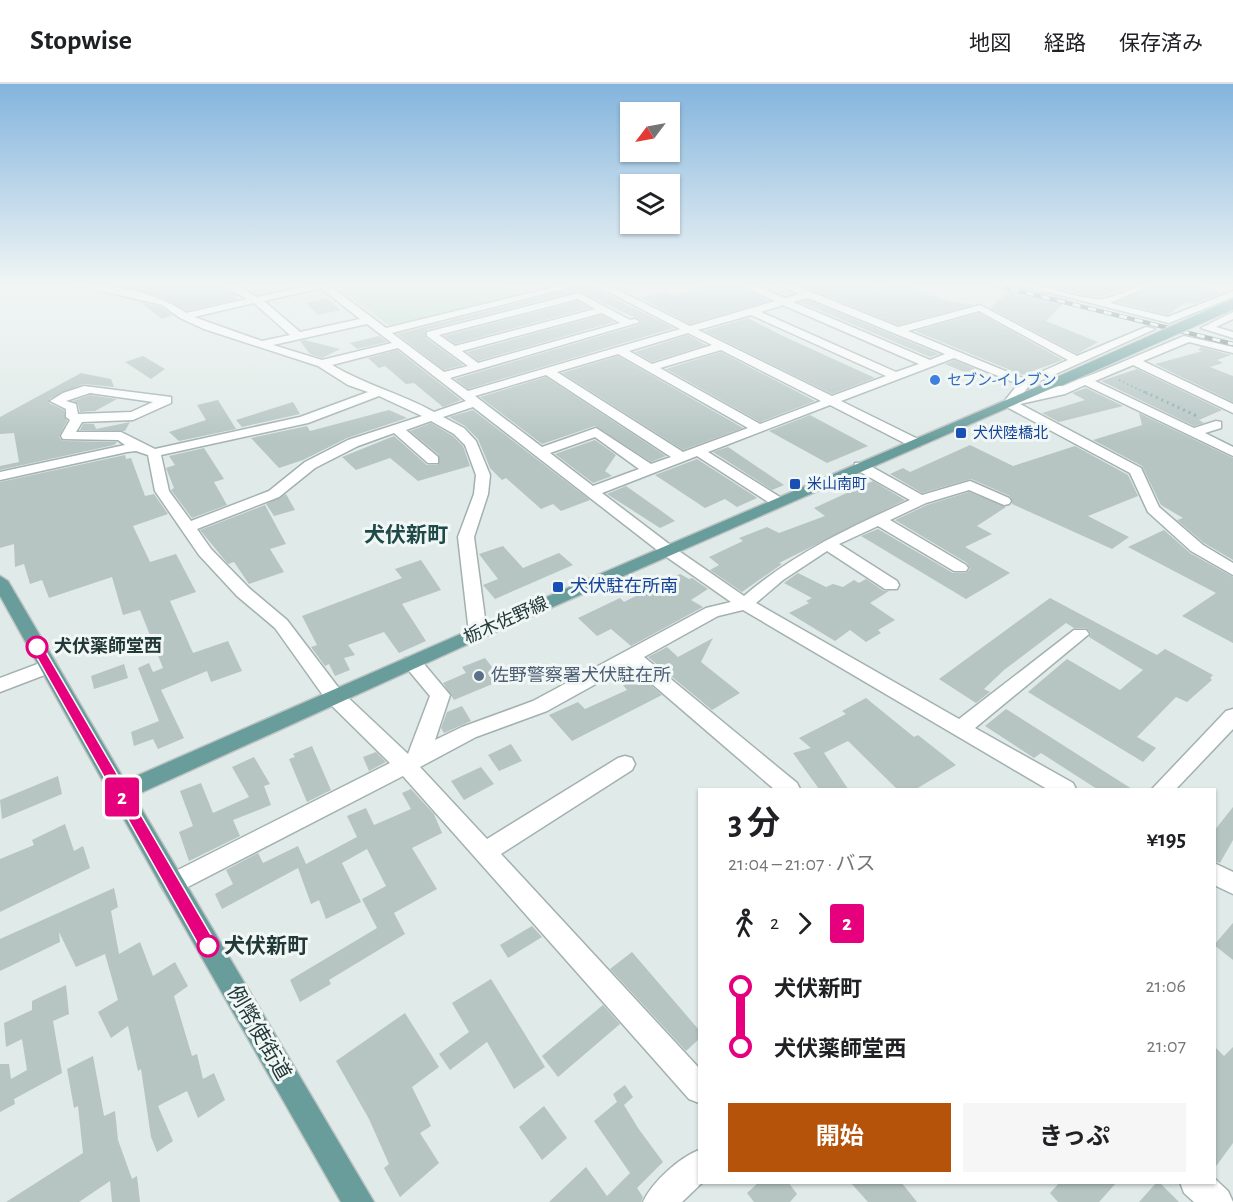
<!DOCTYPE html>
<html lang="ja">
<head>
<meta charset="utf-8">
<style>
  :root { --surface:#fff; --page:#f6f6f6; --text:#202124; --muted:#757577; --line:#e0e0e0; --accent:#b45309 }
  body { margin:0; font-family:"Alegreya Sans","Noto Sans JP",sans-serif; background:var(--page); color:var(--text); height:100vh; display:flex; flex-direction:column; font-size:22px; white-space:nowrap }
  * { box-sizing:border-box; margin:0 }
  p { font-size:20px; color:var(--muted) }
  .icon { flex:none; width:33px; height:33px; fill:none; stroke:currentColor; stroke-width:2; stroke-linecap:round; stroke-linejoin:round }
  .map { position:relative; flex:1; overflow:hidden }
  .drawer { position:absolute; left:698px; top:704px; width:518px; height:396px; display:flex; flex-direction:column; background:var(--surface); border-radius:0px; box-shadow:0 2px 4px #0004 }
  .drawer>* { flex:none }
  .badge { padding:0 12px; border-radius:4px; font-size:21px; line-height:39px }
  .needle { width:39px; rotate:238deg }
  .tools { position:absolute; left:620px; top:18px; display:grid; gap:12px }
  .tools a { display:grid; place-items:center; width:60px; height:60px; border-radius:0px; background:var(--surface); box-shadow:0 2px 4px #0004; font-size:30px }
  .map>.badge { position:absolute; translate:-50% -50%; box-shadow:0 0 0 3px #fff }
  .legs { display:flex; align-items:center; gap:9px; height:66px; padding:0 30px; font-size:20px }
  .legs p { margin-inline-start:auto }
  .head { display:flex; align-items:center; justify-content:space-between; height:102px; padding:0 30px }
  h1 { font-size:33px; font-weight:700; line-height:45px }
  .button { display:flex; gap:12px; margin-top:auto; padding:12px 30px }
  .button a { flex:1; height:69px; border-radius:0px; background:var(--accent); color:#fff; font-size:24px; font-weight:700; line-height:69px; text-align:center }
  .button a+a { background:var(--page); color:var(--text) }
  ul { padding:0 30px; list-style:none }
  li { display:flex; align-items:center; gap:21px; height:60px; font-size:22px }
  li i { display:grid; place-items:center; width:9px; height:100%; margin:0 8px; background:currentColor }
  li i::after { content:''; width:15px; height:15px; margin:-8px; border:4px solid; border-radius:50%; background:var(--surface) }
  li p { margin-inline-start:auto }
  li:first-child i { background:linear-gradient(#0000 50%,currentColor 0) }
  li:last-child i { background:linear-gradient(currentColor 50%,#0000 0) }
  header { display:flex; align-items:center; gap:36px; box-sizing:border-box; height:84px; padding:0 30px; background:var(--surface); border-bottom:2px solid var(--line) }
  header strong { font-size:28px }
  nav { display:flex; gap:33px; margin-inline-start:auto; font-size:21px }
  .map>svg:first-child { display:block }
  .green { fill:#badaca }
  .building { fill:#b6c5c2 }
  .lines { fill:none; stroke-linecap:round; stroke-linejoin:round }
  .minor-casing { stroke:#a3b1b0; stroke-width:3 }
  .major-casing { stroke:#bdc4c3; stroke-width:3 }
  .path-far1 { stroke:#83aca8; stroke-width:2; stroke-dasharray:1.5 3; stroke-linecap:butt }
  .path { stroke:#83aca8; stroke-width:3; stroke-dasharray:2 4; stroke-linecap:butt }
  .minor { fill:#fff; fill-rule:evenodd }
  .major { fill:#689d9b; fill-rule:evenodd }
  .rail-casing { stroke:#5c7574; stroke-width:4.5 }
  .rail { stroke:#f1f7f5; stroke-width:3; stroke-dasharray:8; stroke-linecap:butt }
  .major-bridge-casing { stroke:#bdc4c3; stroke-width:12; stroke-linecap:butt }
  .major-bridge { stroke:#689d9b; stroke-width:10 }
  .line-1 { fill:#e6007e; stroke:#fff; stroke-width:1.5 }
  .shop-dot { fill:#3f7fe0; stroke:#f1f7f5; stroke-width:2 }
  .transit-dot { fill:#1a4fb4; stroke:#f1f7f5; stroke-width:2 }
  .stop-1-dot { fill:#fff; stroke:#e6007e; stroke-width:3 }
  .service-dot { fill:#5c6f8a; stroke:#f1f7f5; stroke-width:2 }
  .labels { text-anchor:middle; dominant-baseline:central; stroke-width:6; stroke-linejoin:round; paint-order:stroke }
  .far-shop-label { font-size:15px; fill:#366cbe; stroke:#f1f7f5; text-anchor:start }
  .far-transit-label { font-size:15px; fill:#164399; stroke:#f1f7f5; text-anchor:start }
  .transit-label { font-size:18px; fill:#164399; stroke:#f1f7f5; text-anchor:start }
  .street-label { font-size:18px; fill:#223938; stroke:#f1f7f5 }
  .stop-label { font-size:18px; font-weight:bold; fill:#223938; stroke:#f1f7f5; text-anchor:start }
  .service-label { font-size:18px; fill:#4e5e75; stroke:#f1f7f5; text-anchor:start }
  .quarter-label { font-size:21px; font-weight:bold; fill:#204a49; stroke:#f1f7f5 }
  .near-stop-label { font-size:21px; font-weight:bold; fill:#223938; stroke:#f1f7f5; text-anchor:start }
  .near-street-label { font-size:21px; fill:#223938; stroke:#f1f7f5 }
</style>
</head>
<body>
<header>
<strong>Stopwise</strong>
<nav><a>地図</a><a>経路</a><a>保存済み</a></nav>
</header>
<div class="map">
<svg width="1233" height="1118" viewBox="0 0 1233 1118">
  <rect width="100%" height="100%" fill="#e0eae8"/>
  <path class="green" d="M 343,201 L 501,201 L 515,209 L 512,213 L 393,241 L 387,240 L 338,204 Z"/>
  <g class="building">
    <path d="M 117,201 L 220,201 L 238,212 L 234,216 L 186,227 L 162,213 Z"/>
    <path d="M 572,201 L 587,201 L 674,244 L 468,305 L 455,295 L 641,240 L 642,237 L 578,207 L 426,246 L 426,254 L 463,281 L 444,286 L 397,250 L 572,205 Z"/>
    <path d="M 711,201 L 738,201 L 769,217 L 690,240 L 640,214 L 666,208 L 674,212 Z"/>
    <path d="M 801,201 L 865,201 L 879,207 L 887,201 L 905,201 L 946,217 L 973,221 L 898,241 Z"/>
    <path d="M 1016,201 L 1068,215 L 1046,237 L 1098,258 L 1077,270 L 990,224 Z"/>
    <path d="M 1044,201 L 1136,201 L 1097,213 Z"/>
    <path d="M 1154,201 L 1193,201 L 1221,209 L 1193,220 L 1184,219 L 1168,231 L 1117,218 Z"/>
    <path d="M 327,214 L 340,226 L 318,231 L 306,219 Z"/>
    <path d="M 808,216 L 939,270 L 930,273 L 800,218 Z"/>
    <path d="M 578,217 L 589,224 L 455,260 L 444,252 Z"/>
    <path d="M 140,218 L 161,223 L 172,231 L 162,235 Z"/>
    <path d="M 979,229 L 1063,276 L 1022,291 L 915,247 Z"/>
    <path d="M 602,231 L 614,238 L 478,277 L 467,268 Z"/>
    <path d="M 748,234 L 783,252 L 875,294 L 832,310 L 704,247 Z"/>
    <path d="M 688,251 L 706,261 L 652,278 L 635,268 Z"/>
    <path d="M 379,252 L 387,258 L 357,265 L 350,259 Z"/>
    <path d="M 305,256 L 340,265 L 322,274 L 310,270 L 300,257 Z"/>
    <path d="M 1201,263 L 1231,271 L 1217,276 L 1223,279 L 1210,283 L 1233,292 L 1233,318 L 1155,280 L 1203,267 L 1198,266 Z"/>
    <path d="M 397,266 L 461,316 L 443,323 L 414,299 L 406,300 L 385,282 L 379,284 L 368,274 Z"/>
    <path d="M 721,268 L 815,317 L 760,338 L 666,285 Z"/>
    <path d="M 143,272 L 165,285 L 151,295 L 125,278 Z"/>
    <path d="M 618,272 L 743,344 L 683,366 L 562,289 Z"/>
    <path d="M 954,276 L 978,286 L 969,290 L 945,280 Z"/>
    <path d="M 1137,285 L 1222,326 L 1199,336 L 1204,339 L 1194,342 L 1101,297 Z"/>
    <path d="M 81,289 L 111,295 L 114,303 L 83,300 L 49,315 L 49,319 L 64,326 L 67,337 L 59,353 L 63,357 L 117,358 L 114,361 L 0,386 L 0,382 L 19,378 L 14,349 L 0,350 L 0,333 Z"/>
    <path d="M 546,293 L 666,372 L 651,378 L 595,342 L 542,360 L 480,313 Z"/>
    <path d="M 1086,304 L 1123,322 L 1059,338 L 1042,329 L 1085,316 L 1072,309 Z"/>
    <path d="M 90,311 L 117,315 L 95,327 L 80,328 L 78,320 L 73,317 Z"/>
    <path d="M 218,316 L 236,345 L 179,357 L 169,348 L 206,336 L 197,321 Z"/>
    <path d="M 293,318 L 300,330 L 242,343 L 236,336 Z"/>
    <path d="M 389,326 L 407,334 L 347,354 L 303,376 L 279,384 L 251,354 L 307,342 L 310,347 Z"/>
    <path d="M 473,326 L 590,416 L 561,427 L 553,420 L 541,425 L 506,394 L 502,396 L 490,384 L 478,355 L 465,342 L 449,333 Z"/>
    <path d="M 1139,329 L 1233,374 L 1233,476 L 1204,459 L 1177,436 L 1183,434 L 1161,421 L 1142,382 L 1093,356 L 1142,341 Z"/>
    <path d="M 810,331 L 868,362 L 827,379 L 769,347 Z"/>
    <path d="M 130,338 L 125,347 L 80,346 L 83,340 L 94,340 L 96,345 Z"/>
    <path d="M 431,339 L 453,352 L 463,362 L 470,382 L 418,397 L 390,374 L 356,386 L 342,373 L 394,352 L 427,381 L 438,381 L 439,371 L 410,347 Z"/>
    <path d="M 595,356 L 616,371 L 605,387 L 612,392 L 593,399 L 555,370 Z"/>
    <path d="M 970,361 L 1013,382 L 1075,362 L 1128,391 L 1138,412 L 1088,432 L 1129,453 L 1112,465 L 1012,420 L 1010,412 L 971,395 L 922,409 L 890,390 L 903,384 L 910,388 Z"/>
    <path d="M 728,363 L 784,401 L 772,406 L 713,368 Z"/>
    <path d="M 204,364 L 224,395 L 214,398 L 227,421 L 192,434 L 171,406 L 174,404 L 166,384 L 175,381 L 169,372 Z"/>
    <path d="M 125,371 L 126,375 L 131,374 L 145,412 L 154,410 L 168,430 L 133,442 L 150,478 L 176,470 L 196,508 L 170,517 L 193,569 L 228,557 L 242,587 L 211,598 L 207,587 L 161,606 L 184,654 L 158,665 L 153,655 L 134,662 L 131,648 L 159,637 L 138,584 L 149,579 L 153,588 L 163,584 L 140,526 L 123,531 L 112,493 L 49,514 L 42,496 L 30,500 L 24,480 L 15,483 L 14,460 L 0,464 L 0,398 Z"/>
    <path d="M 697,375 L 756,413 L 757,414 L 737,423 L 725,415 L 705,424 L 655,391 Z"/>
    <path d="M 873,397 L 905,416 L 779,479 L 782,480 L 742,508 L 710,486 L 719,481 L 709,473 L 743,457 L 739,454 L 767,443 L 779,449 L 825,432 L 814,424 Z"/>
    <path d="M 626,402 L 660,426 L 675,437 L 660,444 L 607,410 Z"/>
    <path d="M 969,408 L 1006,423 L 977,442 L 992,450 L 965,463 L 1010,489 L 966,515 L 861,452 L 878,445 L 953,489 L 966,489 L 970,485 L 967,479 L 895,436 L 927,421 Z"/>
    <path d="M 286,410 L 295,426 L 274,432 L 266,420 Z"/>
    <path d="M 265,421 L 286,460 L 270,465 L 284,488 L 249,500 L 234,478 L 228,480 L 200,446 Z"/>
    <path d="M 1164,446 L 1190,469 L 1233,493 L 1233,559 L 1182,532 L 1216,509 L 1128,463 Z"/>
    <path d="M 503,462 L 523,484 L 559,469 L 573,481 L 495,515 L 483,501 L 498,495 L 479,470 Z"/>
    <path d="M 421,476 L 441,506 L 402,520 L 426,557 L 399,569 L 384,548 L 348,561 L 355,571 L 344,574 L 350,586 L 335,592 L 329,580 L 325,582 L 311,563 L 317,561 L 302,532 L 402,494 L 395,485 Z"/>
    <path d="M 798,489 L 826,503 L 833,500 L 843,503 L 854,496 L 859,499 L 866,495 L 884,507 L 889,507 L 870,519 L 895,536 L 878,546 L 881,549 L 866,558 L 850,546 L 835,557 L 789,529 L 809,519 L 806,517 L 812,514 L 784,499 Z"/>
    <path d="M 680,490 L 689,495 L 692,494 L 708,505 L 691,516 L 703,523 L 631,562 L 611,545 L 597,552 L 578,534 L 620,514 L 624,518 Z"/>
    <path d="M 1050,514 L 1157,571 L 1165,565 L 1213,591 L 1210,594 L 1212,596 L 1187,618 L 1176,613 L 1137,653 L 1156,664 L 1143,678 L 1028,608 L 1067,575 L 1120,606 L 1143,586 L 1089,553 L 1091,549 L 1086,544 L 1074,544 L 1066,539 L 1004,586 L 984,605 L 990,608 L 976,619 L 939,595 Z"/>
    <path d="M 713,554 L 701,578 L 740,609 L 712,626 L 648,573 L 667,563 L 678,573 Z"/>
    <path d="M 485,574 L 502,596 L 454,616 L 443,599 L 466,589 L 462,583 Z"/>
    <path d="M 124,580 L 128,594 L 94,605 L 91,592 Z"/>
    <path d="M 640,592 L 662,611 L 572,657 L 549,631 L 578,618 L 585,625 L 627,606 L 623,601 Z"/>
    <path d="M 866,614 L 914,653 L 918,651 L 956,681 L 916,705 L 897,705 L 848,657 L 824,669 L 848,705 L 819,705 L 793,669 L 811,664 L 799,654 L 846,630 L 842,627 Z"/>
    <path d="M 462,622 L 471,637 L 444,649 L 441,644 L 447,628 Z"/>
    <path d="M 1006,625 L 1132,705 L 1097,705 L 1041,669 L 1034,674 L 985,642 Z"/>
    <path d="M 511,660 L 522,677 L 499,687 L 488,671 Z"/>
    <path d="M 312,662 L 331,706 L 307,718 L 289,675 L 295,673 L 293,670 Z"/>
    <path d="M 376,668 L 386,678 L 369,687 L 363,673 Z"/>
    <path d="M 254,673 L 270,700 L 264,702 L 271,721 L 233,736 L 240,752 L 189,777 L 179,748 L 193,742 L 180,707 L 201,699 L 213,729 L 249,713 L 232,683 Z"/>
    <path d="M 481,683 L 494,700 L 464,716 L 451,697 Z"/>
    <path d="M 58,692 L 62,710 L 2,735 L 0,716 Z"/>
    <path d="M 411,705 L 434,730 L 442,749 L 412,764 L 437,805 L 394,829 L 405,850 L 329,896 L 331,900 L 300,918 L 290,896 L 377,844 L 362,815 L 386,802 L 367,765 L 342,779 L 361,818 L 326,835 L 319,816 L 311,820 L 298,784 L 222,825 L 215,810 L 233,800 L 226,786 L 258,769 L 263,779 L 298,762 L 306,780 L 357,753 L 347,732 L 366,724 L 374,741 L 411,725 L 402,709 Z"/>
    <path d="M 1233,723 L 1233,756 L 1220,779 L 1214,777 L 1214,747 Z"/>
    <path d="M 65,740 L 74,767 L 83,762 L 90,784 L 0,828 L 0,775 L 34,761 L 32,756 Z"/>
    <path d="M 114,804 L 118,823 L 111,827 L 119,870 L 140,858 L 153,892 L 175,878 L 188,902 L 174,912 L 192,972 L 197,970 L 203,995 L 214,989 L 225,1016 L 198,1034 L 187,1007 L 158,1022 L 173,1057 L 157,1068 L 151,1053 L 141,985 L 138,987 L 128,942 L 111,954 L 98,928 L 118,916 L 105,870 L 76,883 L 59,848 L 60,858 L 0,887 L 0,855 Z"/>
    <path d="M 1233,839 L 1233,876 L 1214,861 Z"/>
    <path d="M 532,842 L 542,853 L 508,874 L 500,861 Z"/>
    <path d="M 632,868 L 699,946 L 699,955 L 686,967 L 610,885 Z"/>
    <path d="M 491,895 L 545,983 L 514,1005 L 487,958 L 450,986 L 439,970 L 469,948 L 452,919 Z"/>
    <path d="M 66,901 L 69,930 L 53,937 L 62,989 L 14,1015 L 15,1020 L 0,1028 L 0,980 L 9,980 L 11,995 L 27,986 L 22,955 L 6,963 L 4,939 L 32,926 L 32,917 Z"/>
    <path d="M 603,921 L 620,940 L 558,993 L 542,972 Z"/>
    <path d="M 405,929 L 439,983 L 412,1003 L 431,1042 L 420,1049 L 439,1079 L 400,1113 L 384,1084 L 389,1080 L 369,1035 L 336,977 Z"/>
    <path d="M 1214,962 L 1224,972 L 1233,963 L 1233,1059 L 1214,1085 Z"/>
    <path d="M 93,972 L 104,1032 L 115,1027 L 118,1056 L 132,1095 L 137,1092 L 140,1118 L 112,1118 L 110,1097 L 79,1118 L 6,1118 L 83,1069 L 78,1022 L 74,1024 L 67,985 Z"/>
    <path d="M 625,1001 L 633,1013 L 624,1021 L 638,1044 L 663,1078 L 637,1104 L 643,1113 L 641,1118 L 549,1118 L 586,1083 L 607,1112 L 630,1089 L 594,1037 L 617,1018 L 613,1010 Z"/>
    <path d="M 544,1022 L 567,1054 L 542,1076 L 519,1043 Z"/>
    <path d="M 759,1098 L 788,1098 L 797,1110 L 790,1118 L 754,1118 L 747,1109 Z"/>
    <path d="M 850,1098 L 901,1098 L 917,1118 L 868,1118 Z"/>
    <path d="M 1060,1098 L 1117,1098 L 1099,1118 L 1058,1118 L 1050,1109 Z"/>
    <path d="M 1157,1098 L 1159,1098 L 1179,1118 L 1139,1118 Z"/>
  </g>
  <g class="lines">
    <g class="minor-casing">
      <g id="minor">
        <path d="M 76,201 C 114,201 155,207 186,229 L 247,215 L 222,201 L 235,201 L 257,213 L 310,201 L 329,201 L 386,244 L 562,201 L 571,203 L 392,249 L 444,288 L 468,282 L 427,252 L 427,248 L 579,209 L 630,236 L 635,235 L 640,238 L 450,294 L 468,307 L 680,245 L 595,201 L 608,201 L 690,242 L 775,217 L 740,201 L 754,201 L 785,214 L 799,210 L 780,201 L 794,201 L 898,243 L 980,221 L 1077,272 L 1146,243 L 1155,245 L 1029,302 L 1020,313 C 1078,300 1130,274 1184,252 L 1233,263 L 1233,269 L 1189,258 L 1143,277 L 1233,320 L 1233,329 L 1133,281 L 1095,297 L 1194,344 L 1216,337 L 1221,338 L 1221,344 L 1205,349 L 1233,363 L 1233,372 L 1085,301 L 1065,310 L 1020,320 L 1141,384 L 1159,423 L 1203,461 L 1233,479 L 1233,491 L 1191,467 L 1148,428 L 1130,389 L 1005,322 L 1003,319 L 1018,300 L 954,274 L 841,317 L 920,356 L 920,362 L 910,362 L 830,321 L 708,368 L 783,415 L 785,418 L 783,421 L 773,421 L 697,372 L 602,409 L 673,463 L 744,512 C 794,469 851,443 910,416 L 855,385 L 855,379 L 865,379 L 922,411 L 970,397 L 1009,414 L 1011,417 L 1009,420 L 1004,421 L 969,406 L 926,419 L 890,436 L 966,481 L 968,484 L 966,487 L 954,487 L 878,442 L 839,460 L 897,497 L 899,501 L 897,505 L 885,505 L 827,467 L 783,496 L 756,519 L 959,635 L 1074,546 L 1086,546 L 1089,550 L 975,644 L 1073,699 L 1076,705 L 1047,705 L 743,526 L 718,532 L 644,573 L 797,699 L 800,705 L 774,705 L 630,581 L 547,627 L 476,653 L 420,683 L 487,755 L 618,674 L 625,672 L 632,674 L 635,680 L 632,686 L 501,770 L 699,984 L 699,1019 L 689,1015 L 403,692 L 180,807 L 172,810 L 164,807 L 160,800 L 164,793 L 390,679 L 327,617 L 275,544 L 237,512 L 199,471 L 155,407 L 148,371 L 136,367 L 127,368 L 0,396 L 0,388 L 125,361 L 118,356 L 63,355 L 61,352 L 70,336 L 66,333 L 66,325 L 50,317 L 63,309 L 84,302 L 171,313 L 171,319 L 133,336 L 82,338 L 76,348 L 121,348 L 155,365 L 300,333 L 368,308 L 348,301 L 318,282 L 204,245 L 180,234 L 162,221 ZM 321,204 L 360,235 L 300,248 L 264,217 ZM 808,214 L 945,270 L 930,276 L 793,218 ZM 578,215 L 595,225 L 455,262 L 439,251 ZM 254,219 L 290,251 L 262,257 L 194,233 ZM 783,221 L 919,280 L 896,288 L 761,228 ZM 979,227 L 1068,276 L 1025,295 L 908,247 ZM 602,229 L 620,239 L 478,279 L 462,267 ZM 751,231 L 886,292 L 832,312 L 698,246 ZM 367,240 L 392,259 L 322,276 L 273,261 ZM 688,249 L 712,261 L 652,280 L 629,267 ZM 398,264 L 466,317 L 434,328 C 400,309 365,301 332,281 ZM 721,266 L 821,317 L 760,340 L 660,284 ZM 618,270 L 748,344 L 683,368 L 557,288 ZM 546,291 L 671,373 L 651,380 L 596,344 L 542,363 L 475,312 ZM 90,309 L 153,318 L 131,328 L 78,330 L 76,320 L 66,317 ZM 379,312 L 422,332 L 348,356 L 305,378 L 269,407 L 191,437 L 169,407 L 161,371 L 308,339 ZM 473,323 L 661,469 L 731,518 L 706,524 L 533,617 L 462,643 L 435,656 L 450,611 L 419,574 L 405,574 L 403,578 L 405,582 L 430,612 L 408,670 L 341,607 L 287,536 L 249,504 L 211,465 L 197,445 L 279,413 L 315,384 L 358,362 L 394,349 L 428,379 L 438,379 L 438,373 L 406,346 L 431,337 L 454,350 L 465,361 L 476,391 L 474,410 L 458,453 L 469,549 L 472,553 L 484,553 L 487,549 L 474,453 L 488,410 L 490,391 L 476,357 L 464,344 L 443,333 ZM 595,353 L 639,385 L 593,402 L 550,369 Z"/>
        <path d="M 871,201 L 884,201 L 885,202 L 880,205 Z"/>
        <path d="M 1021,201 C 1048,201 1071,213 1097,215 C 1110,217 1132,201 1152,201 L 1110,219 L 1168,233 L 1233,207 L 1233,213 L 1169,239 Z"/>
        <path d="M 1233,228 L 1233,235 L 1216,243 L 1233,248 L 1233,254 L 1201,244 Z"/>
        <path d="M 48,576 L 55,577 L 57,582 L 55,587 L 0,608 L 0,594 Z"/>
        <path d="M 1233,625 L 1233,645 L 1176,705 L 1152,705 L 1226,627 Z"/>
        <path d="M 1214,779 L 1233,788 L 1233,810 L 1214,801 Z"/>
        <path d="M 699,1066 L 699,1098 L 703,1098 L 682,1118 L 643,1118 C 652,1098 679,1074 699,1066 Z"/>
        <path d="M 1214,1094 L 1228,1107 L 1233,1118 L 1194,1118 L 1184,1109 L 1180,1098 L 1214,1098 Z"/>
      </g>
    </g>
    <g class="major-casing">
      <path id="major" d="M 1060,293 L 1066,297 L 1064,299 L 484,553 L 134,712 L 374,1118 L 341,1118 L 164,807 L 0,512 L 0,492 L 8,497 L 125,697 L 472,545 Z"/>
    </g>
    <path class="path-far1" d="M 1119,296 L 1148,310"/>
    <path class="path" d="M 1145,308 L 1199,333"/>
    <use href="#minor" class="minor"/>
    <use href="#major" class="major"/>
    <g class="rail-casing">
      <path id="rail" d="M 995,201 L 1233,260"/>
    </g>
    <use href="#rail" class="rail"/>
    <g class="major-bridge-casing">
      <path id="major-bridge" d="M 1060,297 L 1233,220"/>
    </g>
    <use href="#major-bridge" class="major-bridge"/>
  </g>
  <linearGradient id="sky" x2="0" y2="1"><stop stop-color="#83b4dd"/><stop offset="0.56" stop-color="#f1f6f5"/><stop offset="1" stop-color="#f1f6f5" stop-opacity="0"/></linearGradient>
  <rect width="1233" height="358" fill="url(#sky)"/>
  <path class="line-1" d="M 37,559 L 43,563 L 214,856 L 216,862 L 214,867 L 208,870 L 202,867 L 31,563 Z"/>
  <circle class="shop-dot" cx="935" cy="296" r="6"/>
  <g class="transit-dot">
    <rect x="955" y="343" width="12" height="12" rx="3"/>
    <rect x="789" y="394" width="12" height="12" rx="3"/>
    <rect x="552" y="497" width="12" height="12" rx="3"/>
  </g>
  <g class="stop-1-dot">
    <circle cx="37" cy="563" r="10"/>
    <circle cx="208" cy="862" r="10"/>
  </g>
  <circle class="service-dot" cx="479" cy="592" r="6"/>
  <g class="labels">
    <g class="far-shop-label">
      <text x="947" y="296">セブン-イレブン</text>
    </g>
    <g class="far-transit-label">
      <text x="973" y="349">犬伏陸橋北</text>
      <text x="807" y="400">米山南町</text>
    </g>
    <g class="transit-label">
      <text x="570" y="503">犬伏駐在所南</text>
    </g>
    <g class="street-label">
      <text transform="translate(506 537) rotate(-24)">栃木佐野線</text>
    </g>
    <g class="stop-label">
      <text x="54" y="563">犬伏薬師堂西</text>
    </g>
    <g class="service-label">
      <text x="491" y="592">佐野警察署犬伏駐在所</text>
    </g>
    <g class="quarter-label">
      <text x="406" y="451">犬伏新町</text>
    </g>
    <g class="near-stop-label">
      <text x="224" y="862">犬伏新町</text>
    </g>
    <g class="near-street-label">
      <text transform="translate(259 949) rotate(60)">例幣使街道</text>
    </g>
  </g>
</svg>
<div class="tools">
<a><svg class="needle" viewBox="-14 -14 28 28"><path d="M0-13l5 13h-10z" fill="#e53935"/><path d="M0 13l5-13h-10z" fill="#757577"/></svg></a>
<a><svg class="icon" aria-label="layers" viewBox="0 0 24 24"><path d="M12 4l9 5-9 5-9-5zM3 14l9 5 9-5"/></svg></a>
</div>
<b class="badge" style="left:122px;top:713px;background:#e6007e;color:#fff">2</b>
<section class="drawer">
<div class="head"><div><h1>3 分</h1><p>21:04 – 21:07 · バス</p></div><b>¥195</b></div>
<div class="legs"><svg class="icon" aria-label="walk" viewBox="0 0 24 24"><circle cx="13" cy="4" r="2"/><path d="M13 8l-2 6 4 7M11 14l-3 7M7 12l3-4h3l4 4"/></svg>2<svg class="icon" aria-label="forward" viewBox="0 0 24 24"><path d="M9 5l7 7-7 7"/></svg><b class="badge" style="background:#e6007e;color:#fff">2</b></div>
<ul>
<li><i style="color:#e6007e"></i><b>犬伏新町</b><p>21:06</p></li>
<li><i style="color:#e6007e"></i><b>犬伏薬師堂西</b><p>21:07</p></li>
</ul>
<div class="button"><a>開始</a><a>きっぷ</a></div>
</section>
</div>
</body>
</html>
